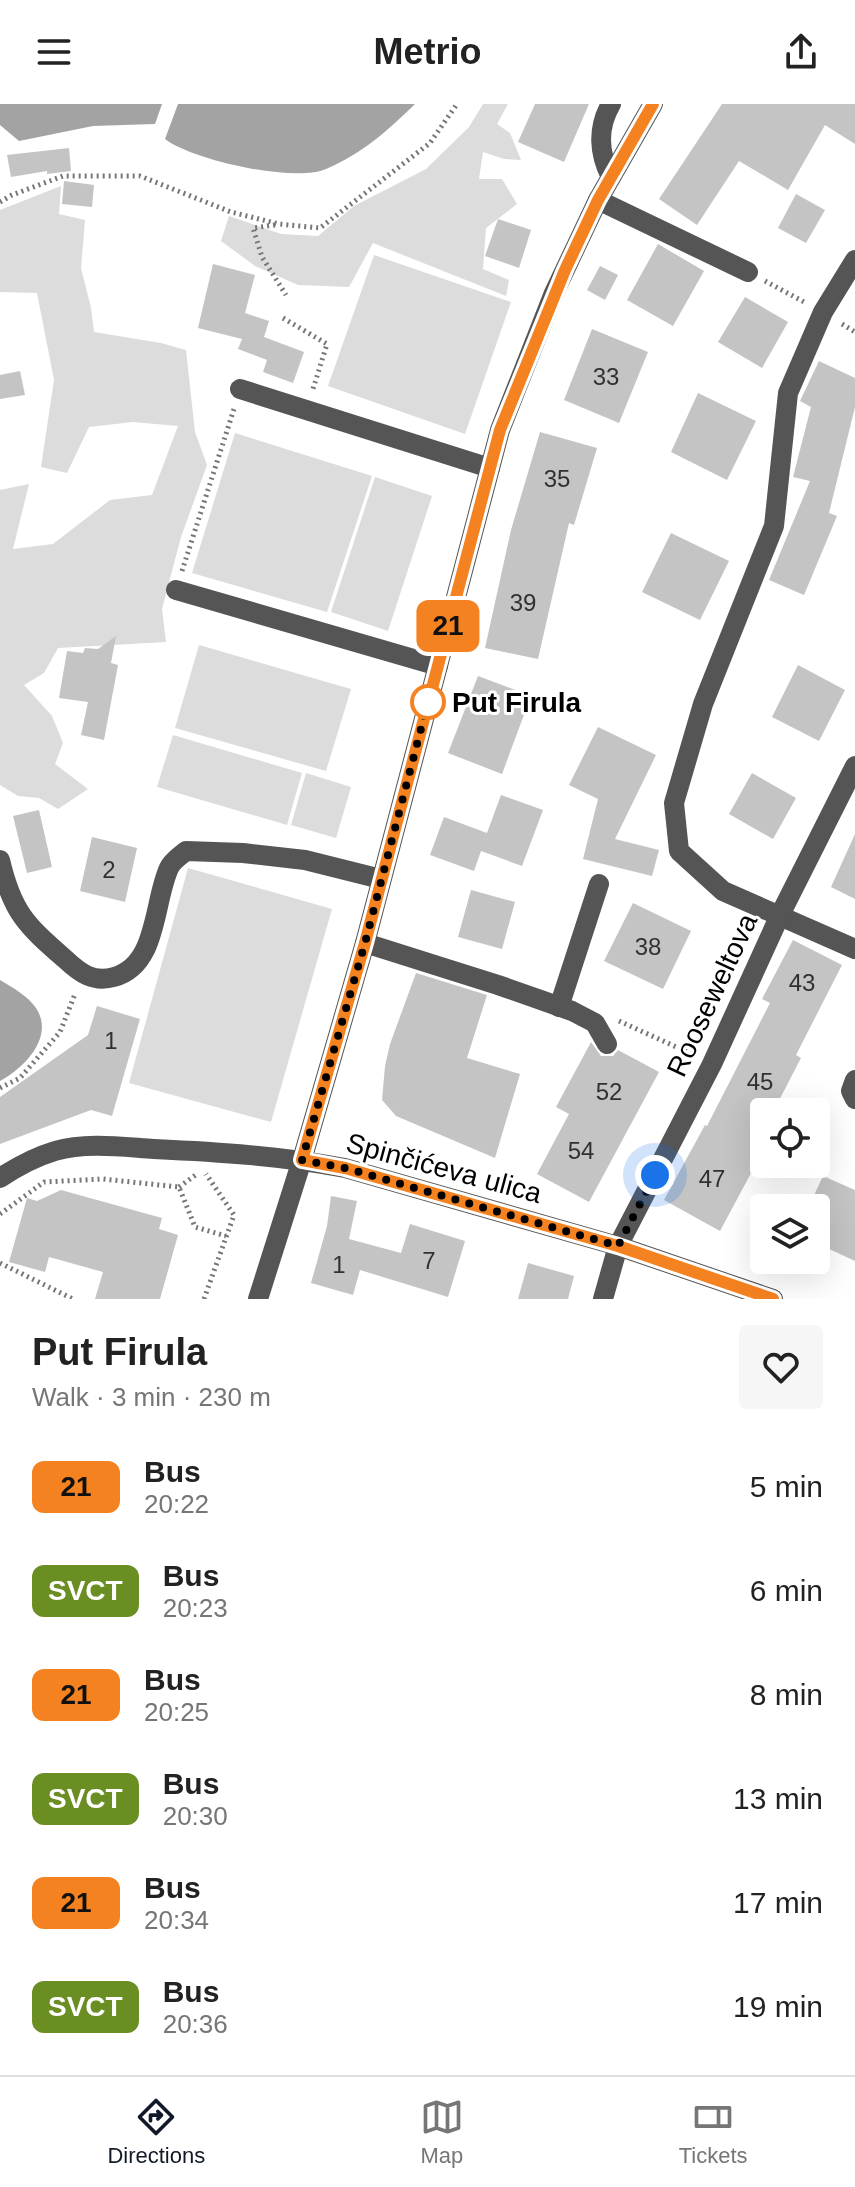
<!DOCTYPE html>
<html lang="en">
<head>
<meta charset="utf-8">
<style>
  :root { --surface:#fff; --page:#f6f6f6; --text:#222; --muted:#767676; --line:#e0e0e0; --accent:#111827 }
  body { margin:0; font-family:Helvetica,sans-serif; background:var(--page); color:var(--text); height:100vh; display:flex; flex-direction:column; font-size:30px; white-space:nowrap }
  * { box-sizing:border-box; margin:0 }
  p { font-size:26px; color:var(--muted) }
  .icon { flex:none; width:44px; height:44px; fill:none; stroke:currentColor; stroke-width:2; stroke-linecap:round; stroke-linejoin:round }
  .map { position:relative; height:1195px; overflow:hidden }
  .sheet { display:flex; flex-direction:column; background:var(--surface); flex:1 }
  .sheet>* { flex:none }
  .badge { padding:0 16px; border-radius:12px; font-size:28px; line-height:52px }
  .controls { position:absolute; left:750px; top:994px; display:grid; gap:16px }
  .controls a { display:grid; place-items:center; width:80px; height:80px; border-radius:8px; background:var(--surface); box-shadow:0 8px 32px #0002; font-size:40px }
  .you { position:absolute; width:40px; height:40px; margin:-20px; border:6px solid #fff; border-radius:50%; background:#1a73e8; box-shadow:0 0 0 12px #1a73e833 }
  .map>.badge { position:absolute; translate:-50% -50%; box-shadow:0 0 0 4px #fff }
  .round { display:grid; place-items:center; flex:none; width:84px; height:84px; border-radius:8px; background:var(--page) }
  .head { display:flex; align-items:center; justify-content:space-between; height:136px; padding:0 32px }
  h1 { font-size:38px; font-weight:800; line-height:60px }
  ul { padding:0; list-style:none }
  li { display:flex; align-items:center; gap:24px; height:104px; padding:0 32px }
  li div { flex:1 }
  li b { display:block; font-size:30px }
  li em { font-style:normal }
  li .badge { min-width:88px; font-weight:700; text-align:center }
  header { display:flex; justify-content:space-between; align-items:center; height:104px; padding:0 32px; background:var(--surface); font-size:36px; font-weight:800 }
  .dock { display:flex; justify-content:space-around; align-items:center; height:112px; border-top:2px solid var(--line); background:var(--surface); font-size:22px; color:var(--muted) }
  .dock a { display:grid; justify-items:center; gap:4px }
  .dock .on { color:var(--accent) }
  .map>svg:first-child { display:block }
  .green { fill:#dcdcdc }
  .water { fill:#a3a3a3 }
  .building { fill:#c4c4c4 }
  .lines { fill:none; stroke-linecap:round; stroke-linejoin:round }
  .path { stroke:#777; stroke-width:5; stroke-dasharray:2 4; stroke-linecap:butt }
  .minor { stroke:#555; stroke-width:20 }
  .line-casing { stroke:#fff; stroke-width:18 }
  .line { stroke:#f58220; stroke-width:12 }
  .walk { stroke:#000; stroke-width:8; stroke-dasharray:0 14.4 }
  .stop-dot { fill:#fff; stroke:#f58220; stroke-width:4 }
  .labels { text-anchor:middle; dominant-baseline:central; stroke-width:6; stroke-linejoin:round; paint-order:stroke }
  .number-label { font-size:24px; fill:#313131 }
  .stop-label { font-size:28px; font-weight:bold; fill:#000; stroke:#fff; text-anchor:start }
  .street-label { font-size:28px; fill:#000; stroke:#fff }
</style>
</head>
<body>
<header><svg class="icon" aria-label="menu" viewBox="0 0 24 24"><path d="M4 6h16M4 12h16M4 18h16"/></svg>Metrio<svg class="icon" aria-label="share" viewBox="0 0 24 24"><path d="M12 15V3M7 8l5-5 5 5M5 13v7h14v-7"/></svg></header>
<div class="map">
<svg width="855" height="1195" viewBox="0 0 855 1195">
  <rect width="100%" height="100%" fill="#fff"/>
  <g class="green">
    <path d="M 483,0 L 508,0 L 497,20 L 510,29 L 521,56 L 504,55 L 483,48 L 479,75 L 502,75 L 517,100 L 486,124 L 483,165 L 509,176 L 506,192 L 373,139 L 349,183 L 298,181 L 255,162 L 221,137 L 229,112 L 281,130 L 318,132 L 354,102 L 426,65 L 469,23 Z"/>
    <path d="M 61,82 L 59,110 L 85,116 L 81,164 L 91,204 L 94,228 L 161,239 L 186,246 L 195,328 L 207,361 L 181,433 L 162,505 L 166,538 L 58,544 L 44,569 L 24,581 L 52,612 L 63,639 L 55,660 L 88,685 L 58,705 L 39,694 L 18,692 L 0,681 L 0,386 L 29,380 L 13,445 L 53,440 L 110,396 L 152,391 L 178,322 L 133,318 L 89,323 L 67,369 L 41,363 L 54,276 L 37,189 L 0,188 L 0,106 Z"/>
    <path d="M 374,151 L 511,198 L 465,330 L 328,282 Z"/>
    <path d="M 235,329 L 372,372 L 327,508 L 192,469 Z"/>
    <path d="M 375,373 L 432,392 L 388,527 L 331,508 Z"/>
    <path d="M 199,541 L 351,585 L 326,667 L 175,624 Z"/>
    <path d="M 173,631 L 302,669 L 287,721 L 157,683 Z"/>
    <path d="M 306,669 L 351,683 L 336,734 L 291,721 Z"/>
    <path d="M 188,764 L 332,805 L 271,1018 L 129,979 Z"/>
  </g>
  <g class="water">
    <path d="M 0,0 L 162,0 L 155,20 L 93,22 L 19,37 L 0,21 Z"/>
    <path d="M 178,0 L 415,0 C 386,28 363,49 326,65 C 294,79 192,56 165,35 Z"/>
    <path d="M 0,876 C 12,883 28,892 36,904 C 55,933 24,964 0,977 Z"/>
  </g>
  <g class="building">
    <path d="M 535,0 L 589,0 L 564,58 L 518,38 Z"/>
    <path d="M 722,0 L 855,0 L 855,40 L 825,21 L 788,86 L 739,57 L 697,121 L 659,95 Z"/>
    <path d="M 69,44 L 71,67 L 47,70 L 47,67 L 11,73 L 7,51 Z"/>
    <path d="M 64,77 L 94,81 L 92,103 L 62,100 Z"/>
    <path d="M 796,90 L 825,106 L 806,139 L 778,124 Z"/>
    <path d="M 498,115 L 531,126 L 519,164 L 485,152 Z"/>
    <path d="M 658,140 L 704,167 L 673,222 L 627,196 Z"/>
    <path d="M 213,160 L 255,171 L 245,209 L 269,217 L 264,233 L 304,248 L 293,279 L 263,268 L 267,256 L 238,245 L 242,235 L 198,224 Z"/>
    <path d="M 600,162 L 618,171 L 605,196 L 587,186 Z"/>
    <path d="M 745,193 L 788,218 L 762,264 L 718,238 Z"/>
    <path d="M 592,225 L 648,248 L 619,319 L 564,296 Z"/>
    <path d="M 819,257 L 855,274 L 855,303 L 829,409 L 837,412 L 804,491 L 769,476 L 810,377 L 793,373 L 811,303 L 800,297 Z"/>
    <path d="M 20,267 L 25,291 L 0,295 L 0,271 Z"/>
    <path d="M 698,289 L 756,317 L 727,376 L 671,348 Z"/>
    <path d="M 540,328 L 597,344 L 574,421 L 569,419 L 538,555 L 485,544 L 511,426 Z"/>
    <path d="M 671,429 L 729,457 L 700,516 L 642,488 Z"/>
    <path d="M 116,532 L 111,559 L 118,561 L 104,636 L 81,631 L 88,598 L 59,594 L 67,547 L 83,549 L 85,544 L 98,545 Z"/>
    <path d="M 798,561 L 845,586 L 819,637 L 772,613 Z"/>
    <path d="M 478,572 L 531,592 L 502,670 L 448,649 Z"/>
    <path d="M 598,623 L 656,651 L 615,735 L 659,746 L 652,772 L 583,755 L 598,695 L 569,681 Z"/>
    <path d="M 752,669 L 796,694 L 773,735 L 729,710 Z"/>
    <path d="M 501,691 L 543,706 L 522,762 L 481,747 L 474,767 L 430,751 L 444,713 L 487,729 Z"/>
    <path d="M 39,706 L 52,763 L 27,769 L 13,712 Z"/>
    <path d="M 855,730 L 855,795 L 831,783 Z"/>
    <path d="M 92,733 L 137,744 L 125,798 L 80,787 Z"/>
    <path d="M 471,786 L 515,798 L 502,845 L 458,833 Z"/>
    <path d="M 633,799 L 691,827 L 663,885 L 604,857 Z"/>
    <path d="M 793,836 L 842,861 L 796,951 L 801,954 L 773,1008 L 764,1008 L 764,1045 L 720,1127 L 664,1096 L 705,1021 L 707,1022 L 770,899 L 762,895 Z"/>
    <path d="M 416,869 L 487,891 L 467,954 L 520,970 L 495,1054 L 396,1012 L 382,996 L 385,962 L 390,940 Z"/>
    <path d="M 97,902 L 140,915 L 112,1012 L 91,1006 L 0,1040 L 0,993 L 88,931 Z"/>
    <path d="M 591,938 L 601,952 L 613,952 L 618,946 L 659,968 L 589,1098 L 537,1070 L 569,1010 L 556,1003 Z"/>
    <path d="M 823,1072 L 855,1086 L 855,1157 L 816,1139 L 816,1104 L 808,1104 Z"/>
    <path d="M 61,1086 L 162,1114 L 159,1125 L 178,1131 L 160,1195 L 95,1195 L 103,1168 L 49,1153 L 45,1168 L 9,1158 L 27,1094 L 37,1097 Z"/>
    <path d="M 331,1092 L 357,1097 L 349,1135 L 401,1149 L 410,1120 L 465,1137 L 448,1193 L 360,1166 L 353,1191 L 311,1179 L 327,1122 Z"/>
    <path d="M 528,1159 L 574,1172 L 568,1195 L 518,1195 Z"/>
  </g>
  <g class="lines">
    <g class="path">
      <path d="M 0,98 L 12,91 L 63,72 L 140,72 L 231,108 L 279,120 L 320,124 L 430,39 L 457,0"/>
      <path d="M 275,121 L 253,124 L 262,153 L 286,191"/>
      <path d="M 765,177 L 806,199"/>
      <path d="M 283,214 L 327,240 L 313,285"/>
      <path d="M 842,220 L 855,228"/>
      <path d="M 182,467 L 234,305"/>
      <path d="M 619,917 L 694,951"/>
      <path d="M 0,984 L 20,974 L 60,928 L 75,890"/>
      <path d="M 179,1083 L 197,1070"/>
      <path d="M 0,1110 L 44,1078 L 103,1075 L 179,1083 L 195,1123 L 226,1132"/>
      <path d="M 0,1159 L 73,1195"/>
      <path d="M 204,1195 L 234,1111 L 206,1070"/>
    </g>
    <g class="minor">
      <path d="M 611,0 C 597,24 599,50 611,73"/>
      <path d="M 598,96 L 748,168"/>
      <path d="M 855,156 L 823,208 L 788,289 L 774,422 L 703,600 L 674,699 L 679,747 L 723,787 L 855,845"/>
      <path d="M 240,285 L 490,364"/>
      <path d="M 176,486 L 438,562"/>
      <path d="M 0,756 C 12,808 26,821 65,855 C 80,869 93,879 114,873 C 158,861 153,799 169,764 C 172,757 180,752 186,747 L 243,749 L 305,756 L 381,775"/>
      <path d="M 365,839 L 498,881 L 572,907 L 595,919 L 607,940"/>
      <path d="M 559,903 L 599,780"/>
      <path d="M 855,976 L 851,987 L 855,995"/>
      <path d="M 0,1074 C 18,1062 35,1053 55,1047 C 87,1038 122,1043 154,1045 C 219,1048 281,1052 345,1064 L 618,1142 L 773,1195"/>
      <path d="M 258,1195 L 302,1056 L 365,839 L 500,326 L 554,189 L 598,96 L 653,0"/>
      <path d="M 603,1195 L 618,1142 L 712,960 L 780,811 L 855,662"/>
    </g>
  </g>
  <g class="lines">
    <g class="line-casing">
      <path id="line" d="M 653,0 L 598,96 L 565,166 L 500,326 L 365,839 L 302,1056 L 345,1064 L 618,1142 L 773,1195"/>
    </g>
    <use href="#line" class="line"/>
    <path class="walk" d="M 428,598 L 365,839 L 302,1056 L 345,1064 L 618,1142 L 655,1071"/>
  </g>
  <circle class="stop-dot" cx="428" cy="598" r="16"/>
  <g class="labels">
    <g class="number-label">
      <text x="606" y="272">33</text>
      <text x="557" y="374">35</text>
      <text x="523" y="498">39</text>
      <text x="109" y="765">2</text>
      <text x="648" y="842">38</text>
      <text x="802" y="878">43</text>
      <text x="111" y="936">1</text>
      <text x="760" y="977">45</text>
      <text x="609" y="987">52</text>
      <text x="581" y="1046">54</text>
      <text x="712" y="1074">47</text>
      <text x="429" y="1156">7</text>
      <text x="339" y="1160">1</text>
    </g>
    <g class="stop-label">
      <text x="452" y="598">Put Firula</text>
    </g>
    <g class="street-label">
      <text transform="translate(712 891) rotate(-65)">Rooseweltova</text>
      <text transform="translate(444 1064) rotate(15)">Spinčićeva ulica</text>
    </g>
  </g>
</svg>
<div class="controls">
<a><svg class="icon" aria-label="locate" viewBox="0 0 24 24"><circle cx="12" cy="12" r="6"/><path d="M12 2v4M12 18v4M2 12h4M18 12h4"/></svg></a>
<a><svg class="icon" aria-label="layers" viewBox="0 0 24 24"><path d="M12 4l9 5-9 5-9-5zM3 14l9 5 9-5"/></svg></a>
</div>
<div class="you" style="left:655px;top:1071px"></div>
<b class="badge" style="left:448px;top:522px;background:#f58220;color:#111">21</b>
</div>
<section class="sheet">
<div class="head"><div><h1>Put Firula</h1><p>Walk · 3 min · 230 m</p></div><a class="round"><svg class="icon" aria-label="heart" viewBox="0 0 24 24"><path d="M12 20l-8-8c-3-5 5-10 8-4 3-6 11-1 8 4z"/></svg></a></div>
<ul>
<li><span class="badge" style="background:#f58220;color:#111">21</span><div><b>Bus</b><p>20:22</p></div><em>5 min</em></li>
<li><span class="badge" style="background:#6b8e23;color:#fff">SVCT</span><div><b>Bus</b><p>20:23</p></div><em>6 min</em></li>
<li><span class="badge" style="background:#f58220;color:#111">21</span><div><b>Bus</b><p>20:25</p></div><em>8 min</em></li>
<li><span class="badge" style="background:#6b8e23;color:#fff">SVCT</span><div><b>Bus</b><p>20:30</p></div><em>13 min</em></li>
<li><span class="badge" style="background:#f58220;color:#111">21</span><div><b>Bus</b><p>20:34</p></div><em>17 min</em></li>
<li><span class="badge" style="background:#6b8e23;color:#fff">SVCT</span><div><b>Bus</b><p>20:36</p></div><em>19 min</em></li>
</ul>
</section>
<nav class="dock">
<a class="on"><svg class="icon" aria-label="directions" viewBox="0 0 24 24"><path d="M12 3l9 9-9 9-9-9zM9 14v-3h6M13 9l2 2-2 2"/></svg>Directions</a>
<a><svg class="icon" aria-label="map" viewBox="0 0 24 24"><path d="M3 6l6-2 6 2 6-2v14l-6 2-6-2-6 2zM9 4v14M15 6v14"/></svg>Map</a>
<a><svg class="icon" aria-label="tickets" viewBox="0 0 24 24"><path d="M3 7h18v10H3zM15 7v10"/></svg>Tickets</a>
</nav>
</body>
</html>
